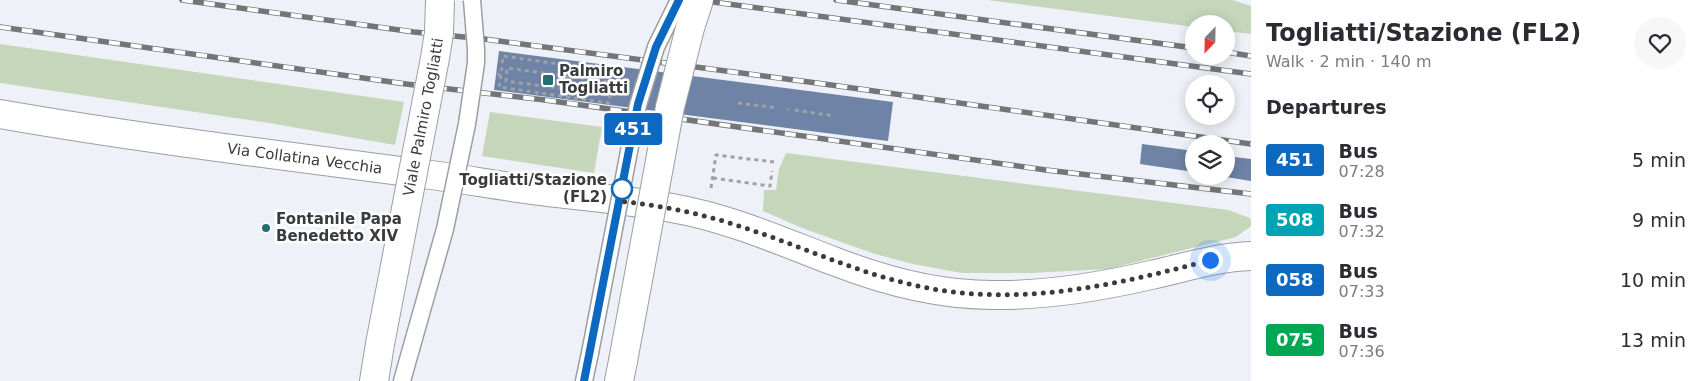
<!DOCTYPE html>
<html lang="en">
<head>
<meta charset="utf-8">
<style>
  :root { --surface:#fff; --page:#f7f7f7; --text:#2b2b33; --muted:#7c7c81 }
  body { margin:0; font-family:"DejaVu Sans",sans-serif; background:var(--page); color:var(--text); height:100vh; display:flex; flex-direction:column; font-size:19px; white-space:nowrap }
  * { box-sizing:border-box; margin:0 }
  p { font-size:16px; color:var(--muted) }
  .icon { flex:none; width:28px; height:28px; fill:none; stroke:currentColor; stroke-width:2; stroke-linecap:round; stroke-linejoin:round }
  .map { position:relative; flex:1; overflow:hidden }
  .details { display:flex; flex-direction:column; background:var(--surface); width:450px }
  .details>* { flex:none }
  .badge { padding:0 10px; border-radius:4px; font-size:18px; line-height:32px }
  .needle { width:32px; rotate:202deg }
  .tools { position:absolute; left:1185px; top:15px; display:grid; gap:10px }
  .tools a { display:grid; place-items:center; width:50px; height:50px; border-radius:50%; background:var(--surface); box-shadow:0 2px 12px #0003; font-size:25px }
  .you { position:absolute; width:25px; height:25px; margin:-12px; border:4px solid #fff; border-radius:50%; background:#1a73e8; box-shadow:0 0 0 8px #1a73e833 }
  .map>.badge { position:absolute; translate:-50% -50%; box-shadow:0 0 0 2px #fff }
  h2 { padding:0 15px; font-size:19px; line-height:45px }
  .round { display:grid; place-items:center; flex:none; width:52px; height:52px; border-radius:26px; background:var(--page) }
  .head { display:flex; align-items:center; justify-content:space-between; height:85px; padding:0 15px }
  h1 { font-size:24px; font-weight:800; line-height:38px }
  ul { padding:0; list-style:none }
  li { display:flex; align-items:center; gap:15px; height:60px; padding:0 15px }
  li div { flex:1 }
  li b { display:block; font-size:19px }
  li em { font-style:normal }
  li .badge { min-width:55px; font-weight:700; text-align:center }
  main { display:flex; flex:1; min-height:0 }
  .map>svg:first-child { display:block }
  .green { fill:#c5d6bb }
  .building { fill:#6e83a6 }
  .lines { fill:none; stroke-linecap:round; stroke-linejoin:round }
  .service-casing { stroke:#9b9ea3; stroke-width:19 }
  .tertiary-casing { stroke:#9b9ea3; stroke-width:30 }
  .primary-casing { stroke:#9b9ea3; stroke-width:30 }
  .path { stroke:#9ea1a5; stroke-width:3; stroke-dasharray:4 4; stroke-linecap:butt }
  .service { stroke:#fff; stroke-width:16 }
  .tertiary { stroke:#fff; stroke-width:28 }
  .primary { stroke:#fff; stroke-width:28 }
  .rail-casing { stroke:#737578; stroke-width:5.5 }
  .rail { stroke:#fff; stroke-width:4; stroke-dasharray:11; stroke-linecap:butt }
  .service-bridge-casing { stroke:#9b9ea3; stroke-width:19; stroke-linecap:butt }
  .primary-bridge-casing { stroke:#9b9ea3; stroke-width:30; stroke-linecap:butt }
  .service-bridge { stroke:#fff; stroke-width:16 }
  .primary-bridge { stroke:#fff; stroke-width:28 }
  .line-casing { stroke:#fff; stroke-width:11 }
  .line { stroke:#0c69bf; stroke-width:8 }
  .walk { stroke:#393b3d; stroke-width:5; stroke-dasharray:0 9 }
  .poi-dot { fill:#246f74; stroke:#fff; stroke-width:2 }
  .stop-dot { fill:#fff; stroke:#0c69bf; stroke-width:2.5 }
  .labels { text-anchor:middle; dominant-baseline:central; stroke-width:5; stroke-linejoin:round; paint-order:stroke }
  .poi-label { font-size:15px; font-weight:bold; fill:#393b3d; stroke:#fff; text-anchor:start }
  .street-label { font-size:15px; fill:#393b3d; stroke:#fff }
  .stop-label { font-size:15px; font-weight:bold; fill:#393b3d; stroke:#fff; text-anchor:end }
</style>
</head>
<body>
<main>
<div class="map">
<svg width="1251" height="381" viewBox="0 0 1251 381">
  <rect width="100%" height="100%" fill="#eef1f7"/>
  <g class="green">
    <path d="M 988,0 L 1232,0 L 1251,6 L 1251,34 L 1226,31 L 1226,24 L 1194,24 L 1194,27 Z"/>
    <path d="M 0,44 L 404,102 L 395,145 L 263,122 L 0,83 Z"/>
    <path d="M 490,112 L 602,127 L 594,173 L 482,156 Z"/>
    <path d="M 786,153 L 1228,210 L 1250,218 L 1251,220 L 1251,226 L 1236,237 L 1108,269 L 1031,273 L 962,273 L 913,264 L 875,254 L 802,228 L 763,211 L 764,190 L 776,190 L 779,169 Z"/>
  </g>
  <g class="building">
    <path d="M 499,51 L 893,102 L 888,141 L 494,90 Z"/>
    <path d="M 1142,144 L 1194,151 L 1194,172 L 1140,164 Z"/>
    <path d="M 1226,156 L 1251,159 L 1251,181 L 1226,177 Z"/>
  </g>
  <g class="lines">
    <g class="service-casing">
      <g id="service">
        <path d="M 402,381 L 411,349"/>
        <path d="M 584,381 L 590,353"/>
      </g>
    </g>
    <g class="tertiary-casing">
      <g id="tertiary">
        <path id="s1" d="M 0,114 C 143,139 287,156 431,175 C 463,179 494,185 526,189 C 575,196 624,199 672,208 C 729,218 783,242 836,262 C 885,281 939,295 992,295 C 1045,296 1099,287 1151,275 C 1184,268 1216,257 1251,256"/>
      </g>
    </g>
    <g class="primary-casing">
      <g id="primary">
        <path d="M 374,381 L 380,344"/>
        <path d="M 619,381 L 623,361"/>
      </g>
    </g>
    <g class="path">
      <path d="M 497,74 L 501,75 L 503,56 L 613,72 L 611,90"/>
      <path d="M 501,75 L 499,87 L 609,103 L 611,90 L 614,91"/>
      <path d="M 603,93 L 605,94 L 607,81"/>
      <path d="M 610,95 L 506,81 L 507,68 L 611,82 L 610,85 L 615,86"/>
      <path d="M 738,103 L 777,108"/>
      <path d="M 788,109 L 789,110"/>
      <path d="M 795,110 L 834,116"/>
      <path d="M 713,178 L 770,186 L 772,171"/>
      <path d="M 711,188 L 716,155 L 774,162"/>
    </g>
    <use href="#service" class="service"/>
    <use href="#tertiary" class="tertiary"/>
    <use href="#primary" class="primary"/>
    <g class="rail-casing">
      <g id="rail">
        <path d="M 182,0 L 414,32 L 484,39 L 824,84 L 1251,144"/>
        <path d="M 698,0 L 1251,74"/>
        <path d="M 836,0 L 1194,48"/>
        <path d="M 0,27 L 406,84 L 545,100 L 1046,170 L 1251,194"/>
        <path d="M 1226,52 L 1251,56"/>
      </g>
    </g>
    <use href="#rail" class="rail"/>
    <g class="service-bridge-casing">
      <g id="service-bridge">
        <path d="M 411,349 L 445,229 L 467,124 L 476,63 L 476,49 L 472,0"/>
        <path d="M 590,353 L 638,105 L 656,47 L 679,0"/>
      </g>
    </g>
    <g class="primary-bridge-casing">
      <g id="primary-bridge">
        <path id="s2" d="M 380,344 L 435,58 L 439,33 L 440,0"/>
        <path d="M 623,361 L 670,107 L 690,28 L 699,0"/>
      </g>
    </g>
    <use href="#service-bridge" class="service-bridge"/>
    <use href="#primary-bridge" class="primary-bridge"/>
  </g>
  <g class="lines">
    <g class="line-casing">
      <path id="line" d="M 584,381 L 638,104 L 656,47 L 679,0"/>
    </g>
    <use href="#line" class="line"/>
    <path class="walk" d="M 622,189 L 619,201 C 663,206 705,214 748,229 C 806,248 862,275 923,287 C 1019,307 1117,285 1210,260"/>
  </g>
  <g class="poi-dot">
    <rect x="542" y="74" width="12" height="12" rx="2.5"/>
    <circle cx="266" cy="228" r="5"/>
  </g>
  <circle class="stop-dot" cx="622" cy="189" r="10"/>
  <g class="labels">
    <g class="poi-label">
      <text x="559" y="71">Palmiro<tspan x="559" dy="17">Togliatti</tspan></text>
      <text x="276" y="219">Fontanile Papa<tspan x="276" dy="17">Benedetto XIV</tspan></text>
    </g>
    <g class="street-label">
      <text stroke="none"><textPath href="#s2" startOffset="231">Viale Palmiro Togliatti</textPath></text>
      <text stroke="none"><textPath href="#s1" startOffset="308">Via Collatina Vecchia</textPath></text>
    </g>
    <g class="stop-label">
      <text x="607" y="180">Togliatti/Stazione<tspan x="607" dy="17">(FL2)</tspan></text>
    </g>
  </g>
</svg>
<div class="tools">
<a><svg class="needle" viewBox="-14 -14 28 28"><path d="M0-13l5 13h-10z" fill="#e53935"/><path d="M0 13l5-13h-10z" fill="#7c7c81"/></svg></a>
<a><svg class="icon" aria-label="locate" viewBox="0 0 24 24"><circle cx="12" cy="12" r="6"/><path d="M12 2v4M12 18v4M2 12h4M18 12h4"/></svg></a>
<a><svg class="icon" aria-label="layers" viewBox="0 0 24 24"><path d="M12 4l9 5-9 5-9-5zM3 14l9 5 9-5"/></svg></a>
</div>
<div class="you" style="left:1210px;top:260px"></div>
<b class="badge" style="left:633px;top:129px;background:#0c69bf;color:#fff">451</b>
</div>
<section class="details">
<div class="head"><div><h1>Togliatti/Stazione (FL2)</h1><p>Walk · 2 min · 140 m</p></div><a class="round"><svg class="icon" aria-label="heart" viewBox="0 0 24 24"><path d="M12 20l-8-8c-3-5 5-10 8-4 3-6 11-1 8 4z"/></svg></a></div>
<h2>Departures</h2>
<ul>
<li><span class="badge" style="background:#0c69bf;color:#fff">451</span><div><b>Bus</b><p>07:28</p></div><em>5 min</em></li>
<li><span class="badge" style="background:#00a3b4;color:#fff">508</span><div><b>Bus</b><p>07:32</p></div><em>9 min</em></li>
<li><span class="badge" style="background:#0c69bf;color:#fff">058</span><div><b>Bus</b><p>07:33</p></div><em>10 min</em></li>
<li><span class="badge" style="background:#00a651;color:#fff">075</span><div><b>Bus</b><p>07:36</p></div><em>13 min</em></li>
</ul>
</section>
</main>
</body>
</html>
